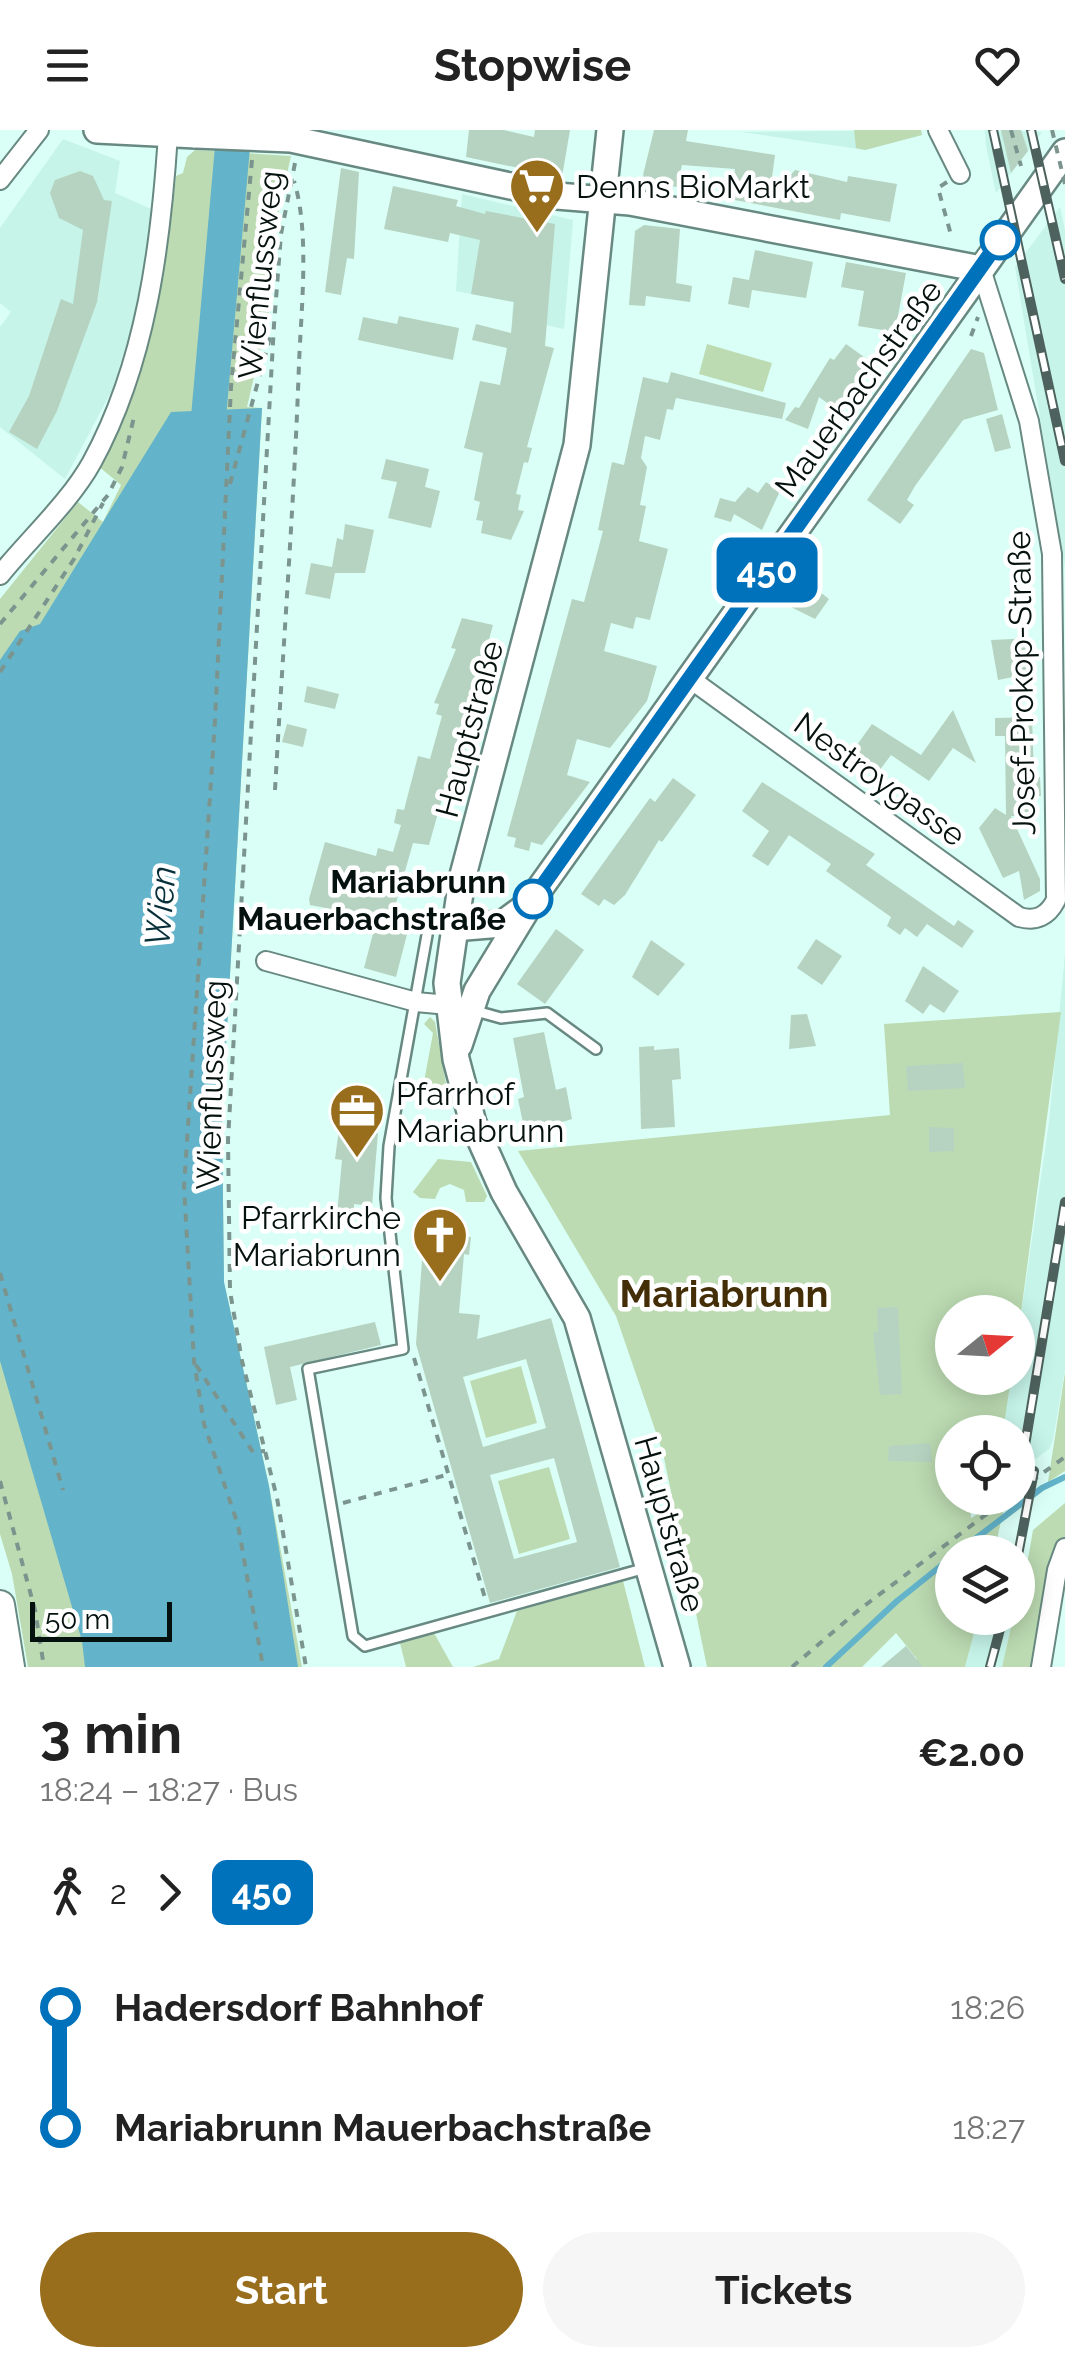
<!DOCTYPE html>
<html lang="en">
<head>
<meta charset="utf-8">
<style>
  :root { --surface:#fff; --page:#f6f6f6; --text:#222; --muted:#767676; --accent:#986d1b }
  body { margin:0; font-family:Raleway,sans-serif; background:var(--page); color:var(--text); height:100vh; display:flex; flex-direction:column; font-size:38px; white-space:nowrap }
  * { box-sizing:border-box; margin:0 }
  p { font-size:32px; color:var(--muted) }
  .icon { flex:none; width:55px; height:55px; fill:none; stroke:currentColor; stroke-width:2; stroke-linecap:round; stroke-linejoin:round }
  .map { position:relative; height:1537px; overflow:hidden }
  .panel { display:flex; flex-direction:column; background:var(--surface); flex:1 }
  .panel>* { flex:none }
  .badge { padding:0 20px; border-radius:15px; font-size:35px; line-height:65px }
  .needle { width:65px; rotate:72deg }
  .buttons { position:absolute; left:935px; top:1165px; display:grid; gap:20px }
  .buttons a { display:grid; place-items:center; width:100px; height:100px; border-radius:50%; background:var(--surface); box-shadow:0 5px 25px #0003; font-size:50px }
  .scale { position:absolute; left:30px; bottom:25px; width:142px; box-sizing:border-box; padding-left:10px; border:5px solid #05110e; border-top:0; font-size:28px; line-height:35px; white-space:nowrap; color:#05110e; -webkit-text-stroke:8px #fff; paint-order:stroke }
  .map>.badge { position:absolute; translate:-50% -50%; box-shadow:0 0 0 5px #fff }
  .legs { display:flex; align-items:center; gap:15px; height:110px; padding:0 40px; font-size:32px }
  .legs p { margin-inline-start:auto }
  .overview { display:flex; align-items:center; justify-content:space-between; height:170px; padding:0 40px }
  h1 { font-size:55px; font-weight:700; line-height:75px }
  .button { display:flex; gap:20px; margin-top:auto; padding:20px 40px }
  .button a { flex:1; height:115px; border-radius:60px; background:var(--accent); color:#fff; font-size:40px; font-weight:700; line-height:115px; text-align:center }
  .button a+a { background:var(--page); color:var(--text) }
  ul { padding:0 40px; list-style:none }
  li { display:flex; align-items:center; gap:35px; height:120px; font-size:38px }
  li i { display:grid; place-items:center; width:15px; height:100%; margin:0 12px; background:currentColor }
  li i::after { content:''; width:25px; height:25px; margin:-12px; border:8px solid; border-radius:50%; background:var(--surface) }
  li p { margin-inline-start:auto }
  li:first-child i { background:linear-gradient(#0000 50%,currentColor 0) }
  li:last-child i { background:linear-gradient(currentColor 50%,#0000 0) }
  header { display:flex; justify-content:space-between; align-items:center; height:130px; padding:0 40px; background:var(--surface); font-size:45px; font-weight:700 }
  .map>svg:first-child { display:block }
  .built { fill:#c6f4e9 }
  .green { fill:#bcdbb2 }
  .water { fill:#63b3ca }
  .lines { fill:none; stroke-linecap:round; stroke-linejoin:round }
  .stream { stroke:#63b3ca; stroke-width:6 }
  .river { stroke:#63b3ca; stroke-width:35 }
  .building { fill:#b6d3c1; fill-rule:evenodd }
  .lane-casing { stroke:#688981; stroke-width:14 }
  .street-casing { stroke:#688981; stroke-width:22 }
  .secondary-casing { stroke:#688981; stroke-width:30 }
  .primary-casing { stroke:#688981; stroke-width:32 }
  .path { stroke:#7b958e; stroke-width:4; stroke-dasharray:8 8; stroke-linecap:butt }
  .lane { stroke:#fff; stroke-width:9 }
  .street { stroke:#fff; stroke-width:18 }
  .secondary { stroke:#fff; stroke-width:25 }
  .primary { stroke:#fff; stroke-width:28 }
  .rail-casing { stroke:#4e625d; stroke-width:10 }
  .rail { stroke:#fff; stroke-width:6; stroke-dasharray:19; stroke-linecap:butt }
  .secondary-bridge-casing { stroke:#688981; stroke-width:30; stroke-linecap:butt }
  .path-bridge { stroke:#7b958e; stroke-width:4; stroke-dasharray:8 8; stroke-linecap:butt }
  .secondary-bridge { stroke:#fff; stroke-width:25 }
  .line-1-casing { stroke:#fff; stroke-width:22 }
  .line-1 { stroke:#0072bc; stroke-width:15 }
  .stop-1-dot { fill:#fff; stroke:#0072bc; stroke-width:5 }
  .labels { text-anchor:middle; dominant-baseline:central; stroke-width:9; stroke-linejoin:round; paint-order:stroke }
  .poi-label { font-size:32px; fill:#05110e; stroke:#fff; text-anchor:start }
  .street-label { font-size:32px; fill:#05110e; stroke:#fff }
  .stop-label { font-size:32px; font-weight:bold; fill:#05110e; stroke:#fff; text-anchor:end }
  .water-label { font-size:35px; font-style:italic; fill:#08303a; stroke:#fff }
  .quarter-label { font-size:38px; font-weight:bold; fill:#432e07; stroke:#fff }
</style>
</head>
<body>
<header><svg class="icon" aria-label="menu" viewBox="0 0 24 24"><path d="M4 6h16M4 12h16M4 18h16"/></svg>Stopwise<svg class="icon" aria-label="heart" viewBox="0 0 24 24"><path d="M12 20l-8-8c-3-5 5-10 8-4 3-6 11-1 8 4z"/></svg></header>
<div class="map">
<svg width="1065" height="1537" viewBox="0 0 1065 1537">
  <rect width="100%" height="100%" fill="#dafff6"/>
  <g class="built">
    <path d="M 921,0 L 922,5 L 865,20 L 742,2 Z"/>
    <path d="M 985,0 L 1042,2 L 996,63 L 986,16 Z"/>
    <path d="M 63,9 L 120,31 L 115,63 L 156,81 L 136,183 L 112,260 L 65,349 L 0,297 L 0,197 L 11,182 L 0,173 L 0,98 Z"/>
    <path d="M 462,64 L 573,90 L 564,199 L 512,188 L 513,172 L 456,161 Z"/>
    <path d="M 1060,77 L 1065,100 L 1065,438 L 1015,137 Z"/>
    <path d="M 1065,824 L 1065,1239 L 1053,1310 L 1049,1319 L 1018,1342 L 1018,1302 L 1003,1302 L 1011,1248 L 1018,1248 L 1018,1205 L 1049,992 Z"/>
    <path d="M 978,1488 L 1013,1488 L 1002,1537 L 965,1537 Z"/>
  </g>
  <g class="green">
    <path d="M 854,0 L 921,0 L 922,5 L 865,20 L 856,18 Z"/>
    <path d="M 195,20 L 291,26 L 278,85 L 270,178 L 247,277 L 262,278 L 222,987 L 224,1153 L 269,1356 L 302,1537 L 28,1537 L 12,1444 L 0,1404 L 0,469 L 78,372 L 103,392 L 121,355 L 97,335 C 146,243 165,149 176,46 L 183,43 L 187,27 Z"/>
    <path d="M 707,214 L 772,233 L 763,262 L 699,244 Z"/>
    <path d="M 1061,882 L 1018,1205 L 1018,1182 L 952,1182 L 952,1248 L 1011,1248 L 1003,1302 L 952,1302 L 952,1368 L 981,1368 L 970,1376 L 971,1388 L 1006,1368 L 996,1414 L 985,1422 L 952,1422 L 952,1488 L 978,1488 L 965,1537 L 914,1537 L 917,1529 L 896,1503 L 862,1537 L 707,1537 L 663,1323 L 616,1186 L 518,1021 L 890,985 L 884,894 Z"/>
    <path d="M 430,887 L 435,892 L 449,970 L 442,977 L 421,968 L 433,903 L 424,894 Z"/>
    <path d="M 438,1029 L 471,1032 L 487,1066 L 484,1072 L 466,1072 L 464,1060 L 450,1054 L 440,1058 L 435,1069 L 420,1068 L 413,1062 Z"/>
    <path d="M 521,1236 L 537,1293 L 486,1308 L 470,1251 Z"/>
    <path d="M 1065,1242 L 1065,1341 L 1048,1352 Z"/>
    <path d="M 549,1337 L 570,1409 L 519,1424 L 498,1351 Z"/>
    <path d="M 1065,1373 L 1065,1408 L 1051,1427 L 1034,1537 L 1002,1537 L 1013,1488 L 1018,1488 L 1033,1400 Z"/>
    <path d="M 623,1451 L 645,1537 L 473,1537 L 499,1529 L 517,1481 Z"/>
    <path d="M 434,1503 L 453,1537 L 406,1537 L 400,1513 Z"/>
  </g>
  <path class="water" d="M 262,278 L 222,987 L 224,1152 L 269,1356 L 298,1537 L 85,1537 L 82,1511 L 0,1231 L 0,530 L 20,501 L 40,494 L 171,282 Z"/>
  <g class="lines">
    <g class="stream">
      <path d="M 958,1422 L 1042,1358 L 1065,1347"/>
      <path d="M 826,1537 L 897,1471 L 952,1427"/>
    </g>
    <path class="river" d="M 200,327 L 208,293 L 234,0"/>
  </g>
  <g class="building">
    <path d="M 469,0 L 504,0 L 534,7 L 535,0 L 570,0 L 562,47 L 466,27 Z"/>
    <path d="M 654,0 L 688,0 L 686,11 L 775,25 L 769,70 L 795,40 L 847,52 L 848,46 L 897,54 L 890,92 L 841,83 L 840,90 L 729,69 L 735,39 L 682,35 L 677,57 L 647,51 L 643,45 Z"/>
    <path d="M 1001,0 L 1021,0 L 1028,21 L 1011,43 Z"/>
    <path d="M 341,38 L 359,42 L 354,129 L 347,128 L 341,165 L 325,162 Z"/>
    <path d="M 80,41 L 93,46 L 104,70 L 112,71 L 97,172 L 57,281 L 37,319 L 9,302 L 29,266 L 61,169 L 73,174 L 83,100 L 59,88 L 50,63 L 55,50 Z"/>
    <path d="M 393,56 L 458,70 L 456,76 L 485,84 L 486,81 L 555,94 L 545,216 L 554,218 L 527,317 L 532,318 L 528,333 L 524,332 L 516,364 L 521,365 L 518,380 L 524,381 L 511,410 L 481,403 L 483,391 L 476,390 L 480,372 L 474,370 L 483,323 L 464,318 L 480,251 L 500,255 L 507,218 L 472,210 L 476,194 L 511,203 L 514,172 L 471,164 L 480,110 L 450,103 L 448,112 L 384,99 Z"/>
    <path d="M 644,95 L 680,99 L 676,153 L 692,156 L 690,172 L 646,166 L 645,176 L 629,175 L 635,101 Z"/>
    <path d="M 755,120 L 813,132 L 806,168 L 752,160 L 749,178 L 728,174 L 733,147 L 749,150 Z"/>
    <path d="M 846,132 L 906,143 L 895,202 L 858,196 L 864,161 L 841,157 Z"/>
    <path d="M 399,186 L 459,198 L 453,230 L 358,210 L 363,187 L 397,194 Z"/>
    <path d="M 846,214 L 871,232 L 837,280 L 819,267 L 808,299 L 785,290 L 795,277 L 799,278 L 830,228 L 834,230 Z"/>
    <path d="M 971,219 L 984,223 L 998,280 L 963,290 L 915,356 L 907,370 L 914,375 L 900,394 L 867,370 Z"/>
    <path d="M 671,242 L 786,273 L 782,289 L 676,268 L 673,280 L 667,279 L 660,310 L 645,306 L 641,328 L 647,337 L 640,375 L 646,376 L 639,411 L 668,419 L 650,490 L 636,487 L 633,499 L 611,493 L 604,521 L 657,536 L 647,571 L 610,618 L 577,609 L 567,645 L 590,652 L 542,715 L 531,712 L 529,721 L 514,717 L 516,708 L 507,706 L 572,469 L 584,472 L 603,401 L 598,400 L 612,332 L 624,335 L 643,247 L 668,253 Z"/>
    <path d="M 1002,284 L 1011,318 L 995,322 L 986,289 Z"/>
    <path d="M 386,329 L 429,339 L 425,357 L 440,361 L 431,398 L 388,388 L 397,352 L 381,349 Z"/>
    <path d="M 766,352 L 780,361 L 762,400 L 734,384 L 731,392 L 714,387 L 720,368 L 735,372 L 748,357 L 758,363 Z"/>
    <path d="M 345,394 L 374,400 L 365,443 L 335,443 L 330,469 L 305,464 L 311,433 L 332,437 L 337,408 L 343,410 Z"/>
    <path d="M 807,452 L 829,469 L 815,489 L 789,476 Z"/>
    <path d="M 462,488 L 493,495 L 466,593 L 473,595 L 462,632 L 453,630 L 429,715 L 413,713 L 394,780 L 412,785 L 396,847 L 364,838 L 377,788 L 310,775 L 309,769 L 325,712 L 376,726 L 378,718 L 393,722 L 401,695 L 394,693 L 397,679 L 404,680 L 418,626 L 430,629 L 442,586 L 436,584 L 439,574 L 434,573 L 456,519 L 451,518 Z"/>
    <path d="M 1031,508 L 1032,543 L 998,550 L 991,510 Z"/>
    <path d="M 307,556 L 339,564 L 335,579 L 304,572 Z"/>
    <path d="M 953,580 L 976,633 L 953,618 L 929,651 L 891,625 L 876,645 L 849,626 L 872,594 L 921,625 Z"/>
    <path d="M 1032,587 L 1034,647 L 1040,647 L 1041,666 L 1030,665 L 1030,686 L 1011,686 L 1040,749 L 1040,761 L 1024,770 L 1019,741 L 1003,748 L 979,698 L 995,678 L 1006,685 L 1005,606 L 995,606 L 995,588 Z"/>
    <path d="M 287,594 L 307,599 L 303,617 L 282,612 Z"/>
    <path d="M 673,648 L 696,665 L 662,712 L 659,710 L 625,765 L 614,775 L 604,769 L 599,776 L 581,764 L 650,668 L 655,672 Z"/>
    <path d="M 762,652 L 875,724 L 866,735 L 908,764 L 954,796 L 958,790 L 974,801 L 962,818 L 927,794 L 917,807 L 905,798 L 900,805 L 887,796 L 891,787 L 826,741 L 831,734 L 789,705 L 768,736 L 752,726 L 769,701 L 742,681 Z"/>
    <path d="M 556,799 L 584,820 L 545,874 L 517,854 Z"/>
    <path d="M 816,809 L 842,826 L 822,855 L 797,838 Z"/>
    <path d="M 651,810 L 685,834 L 658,866 L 632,847 Z"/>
    <path d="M 923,836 L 959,861 L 944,883 L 930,874 L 923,884 L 905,871 Z"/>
    <path d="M 807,884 L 816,916 L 789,919 L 791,885 Z"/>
    <path d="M 544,902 L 556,960 L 566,957 L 572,989 L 533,1001 L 533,996 L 524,998 L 518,969 L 524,967 L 513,908 Z"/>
    <path d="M 654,916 L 654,920 L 679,918 L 681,949 L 672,950 L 675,997 L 641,999 L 639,917 Z"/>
    <path d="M 963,933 L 965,958 L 908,961 L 906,936 Z"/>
    <path d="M 341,984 L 365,986 L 363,1001 L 378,1003 L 372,1076 L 354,1074 L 354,1086 L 337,1085 L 342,1030 L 335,1029 Z"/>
    <path d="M 929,997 L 954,998 L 954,1021 L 929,1022 Z"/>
    <path d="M 439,1093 L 457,1094 L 457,1106 L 471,1107 L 469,1125 L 464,1124 L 459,1183 L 480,1185 L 477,1209 L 551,1188 L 620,1437 L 490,1473 L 416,1214 L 424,1102 L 436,1104 ZM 526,1229 L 546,1298 L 483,1317 L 463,1247 ZM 554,1328 L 577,1412 L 514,1429 L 490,1345 Z"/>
    <path d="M 898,1177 L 902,1264 L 880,1265 L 873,1203 L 878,1202 L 877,1178 Z"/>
    <path d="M 375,1192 L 381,1215 L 290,1237 L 297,1270 L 276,1275 L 264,1217 Z"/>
    <path d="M 930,1313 L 932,1332 L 888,1331 L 889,1316 Z"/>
    <path d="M 906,1516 L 923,1537 L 881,1537 Z"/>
  </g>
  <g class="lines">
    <g class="lane-casing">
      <g id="lane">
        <path d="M 429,794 L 389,1016 L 386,1068 L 403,1219 L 308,1239 L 353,1506 L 365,1516 L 646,1438"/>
        <path d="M 476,881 L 501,888 L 547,883 L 596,919"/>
      </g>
    </g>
    <g class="street-casing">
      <g id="street">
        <path d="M 938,0 L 960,44"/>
        <path d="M 0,50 L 39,0"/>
        <path d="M 0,445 C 29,409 70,372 92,332 C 146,233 161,115 168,4"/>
        <path d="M 689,548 L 1019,787 C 1036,792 1048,786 1056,770 L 1052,424 L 1029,291 L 981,139"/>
        <path d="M 266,831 L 416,872 L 459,876"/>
        <path d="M 1041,1537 L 1057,1440 L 1065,1418"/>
      </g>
    </g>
    <g class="secondary-casing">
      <g id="secondary">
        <path d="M 97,0 L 196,5"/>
        <path d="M 610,0 L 577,315 L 462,749 L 447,853 L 456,929 L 473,993 L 504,1062 L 577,1188 L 677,1537"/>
        <path d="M 291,9 L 557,66 L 630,72 L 981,139"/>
        <path d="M 453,798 L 502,794 L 528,775 L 1065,22"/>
        <path d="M 459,915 L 477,861 L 525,782"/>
      </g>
    </g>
    <g class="primary-casing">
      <path id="primary" d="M 0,1475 L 10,1537"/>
    </g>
    <g class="path">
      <path d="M 1011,0 L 1021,36"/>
      <path d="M 252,30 L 231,257 L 215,591 L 184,1056 L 194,1231 L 204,1294 L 238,1395 L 263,1537"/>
      <path d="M 295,33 L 281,104 L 274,195 L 228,1010 L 230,1161 L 242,1231 L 277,1368 L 306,1537"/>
      <path d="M 947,52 L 938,58 L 951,105"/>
      <path d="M 971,206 L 978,187"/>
      <path d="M 230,354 L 271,204"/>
      <path d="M 0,494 L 108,365 L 122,337 L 134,287"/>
      <path d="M 0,542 L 74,429 L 103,373"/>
      <path d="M 275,660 C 283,518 294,376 299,234 C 301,180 310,102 294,51"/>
      <path d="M 0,1143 L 63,1360"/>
      <path d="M 414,1228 L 485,1468"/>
      <path d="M 196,1235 L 253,1322 L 265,1321"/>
      <path d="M 0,1351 L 35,1480 L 44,1537"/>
      <path d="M 1018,1361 L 1065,1327"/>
      <path d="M 343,1373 L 450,1344"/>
      <path d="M 792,1537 L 860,1479 L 1008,1368"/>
    </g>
    <use href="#lane" class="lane"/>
    <use href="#street" class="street"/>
    <use href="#secondary" class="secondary"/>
    <use href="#primary" class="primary"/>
    <g class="rail-casing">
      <g id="rail">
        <path d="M 993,0 L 1065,331"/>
        <path d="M 1031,0 L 1065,149"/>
        <path d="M 1018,1358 L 1065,1072"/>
        <path d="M 1018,1425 L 1034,1341"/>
        <path d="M 990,1537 L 1003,1488"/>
      </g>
    </g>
    <use href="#rail" class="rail"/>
    <g class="secondary-bridge-casing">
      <path id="secondary-bridge" d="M 196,5 L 291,9"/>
    </g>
    <path class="path-bridge" d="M 1052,0 L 1065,54"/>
    <use href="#secondary-bridge" class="secondary-bridge"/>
  </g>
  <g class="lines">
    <g class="line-1-casing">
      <path id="line-1" d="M 533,769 L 1000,110"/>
    </g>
    <use href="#line-1" class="line-1"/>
  </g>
  <defs>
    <g id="supermarket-pin" transform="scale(2.875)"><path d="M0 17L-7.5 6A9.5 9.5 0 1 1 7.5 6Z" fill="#986d1b" stroke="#fff"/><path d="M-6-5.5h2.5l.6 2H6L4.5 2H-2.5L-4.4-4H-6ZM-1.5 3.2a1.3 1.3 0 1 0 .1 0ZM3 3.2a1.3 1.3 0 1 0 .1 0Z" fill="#fff"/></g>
    <g id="office-pin" transform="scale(2.875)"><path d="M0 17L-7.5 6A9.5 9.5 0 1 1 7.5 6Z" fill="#986d1b" stroke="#fff"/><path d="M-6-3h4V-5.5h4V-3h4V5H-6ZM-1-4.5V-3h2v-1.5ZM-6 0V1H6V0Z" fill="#fff"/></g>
    <g id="church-pin" transform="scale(2.875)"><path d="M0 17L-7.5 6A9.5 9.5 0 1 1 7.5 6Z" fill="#986d1b" stroke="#fff"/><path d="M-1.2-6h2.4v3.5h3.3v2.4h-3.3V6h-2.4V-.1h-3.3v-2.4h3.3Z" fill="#fff"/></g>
  </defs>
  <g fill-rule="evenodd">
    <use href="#supermarket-pin" x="537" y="56"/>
    <use href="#office-pin" x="357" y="981"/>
    <use href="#church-pin" x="440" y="1105"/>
  </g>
  <g class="stop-1-dot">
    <circle cx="1000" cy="110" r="18"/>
    <circle cx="533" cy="769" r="18"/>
  </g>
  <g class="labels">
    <g class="poi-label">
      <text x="576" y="56">Denns BioMarkt</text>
      <text x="396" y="963">Pfarrhof<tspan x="396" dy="37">Mariabrunn</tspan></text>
      <text x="401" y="1087" text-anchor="end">Pfarrkirche<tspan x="401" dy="37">Mariabrunn</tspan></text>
    </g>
    <g class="street-label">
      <text transform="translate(260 145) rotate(-84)">Wienflussweg</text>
      <text transform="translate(858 258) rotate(-54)">Mauerbachstraße</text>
      <text transform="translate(1021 553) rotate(-91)">Josef-Prokop-Straße</text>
      <text transform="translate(469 599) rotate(-75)">Hauptstraße</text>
      <text transform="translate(880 649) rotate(36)">Nestroygasse</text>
      <text transform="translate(211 955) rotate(-88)">Wienflussweg</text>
      <text transform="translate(670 1394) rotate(74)">Hauptstraße</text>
    </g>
    <g class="stop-label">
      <text x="506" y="751">Mariabrunn<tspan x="506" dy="37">Mauerbachstraße</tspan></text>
    </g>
    <g class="water-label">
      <text transform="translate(160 776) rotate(-85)">Wien</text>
    </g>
    <g class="quarter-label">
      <text x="724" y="1163">Mariabrunn</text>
    </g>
  </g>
</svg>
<div class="buttons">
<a><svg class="needle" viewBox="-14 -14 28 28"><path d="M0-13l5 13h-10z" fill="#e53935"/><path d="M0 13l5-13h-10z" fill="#767676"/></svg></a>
<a><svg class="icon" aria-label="locate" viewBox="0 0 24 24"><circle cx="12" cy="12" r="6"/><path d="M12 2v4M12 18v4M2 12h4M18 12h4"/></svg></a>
<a><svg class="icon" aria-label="layers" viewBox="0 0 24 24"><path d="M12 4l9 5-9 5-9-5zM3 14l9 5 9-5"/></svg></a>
</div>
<div class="scale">50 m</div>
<b class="badge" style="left:767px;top:440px;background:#0072bc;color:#fff">450</b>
</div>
<section class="panel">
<div class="overview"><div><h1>3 min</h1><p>18:24 – 18:27 · Bus</p></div><b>€2.00</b></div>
<div class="legs"><svg class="icon" aria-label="walk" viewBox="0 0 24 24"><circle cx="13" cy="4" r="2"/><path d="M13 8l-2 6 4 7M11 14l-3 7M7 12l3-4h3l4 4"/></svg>2<svg class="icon" aria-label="forward" viewBox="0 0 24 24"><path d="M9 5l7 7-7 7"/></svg><b class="badge" style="background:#0072bc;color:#fff">450</b></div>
<ul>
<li><i style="color:#0072bc"></i><b>Hadersdorf Bahnhof</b><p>18:26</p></li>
<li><i style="color:#0072bc"></i><b>Mariabrunn Mauerbachstraße</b><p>18:27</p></li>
</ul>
<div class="button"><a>Start</a><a>Tickets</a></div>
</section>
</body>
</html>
